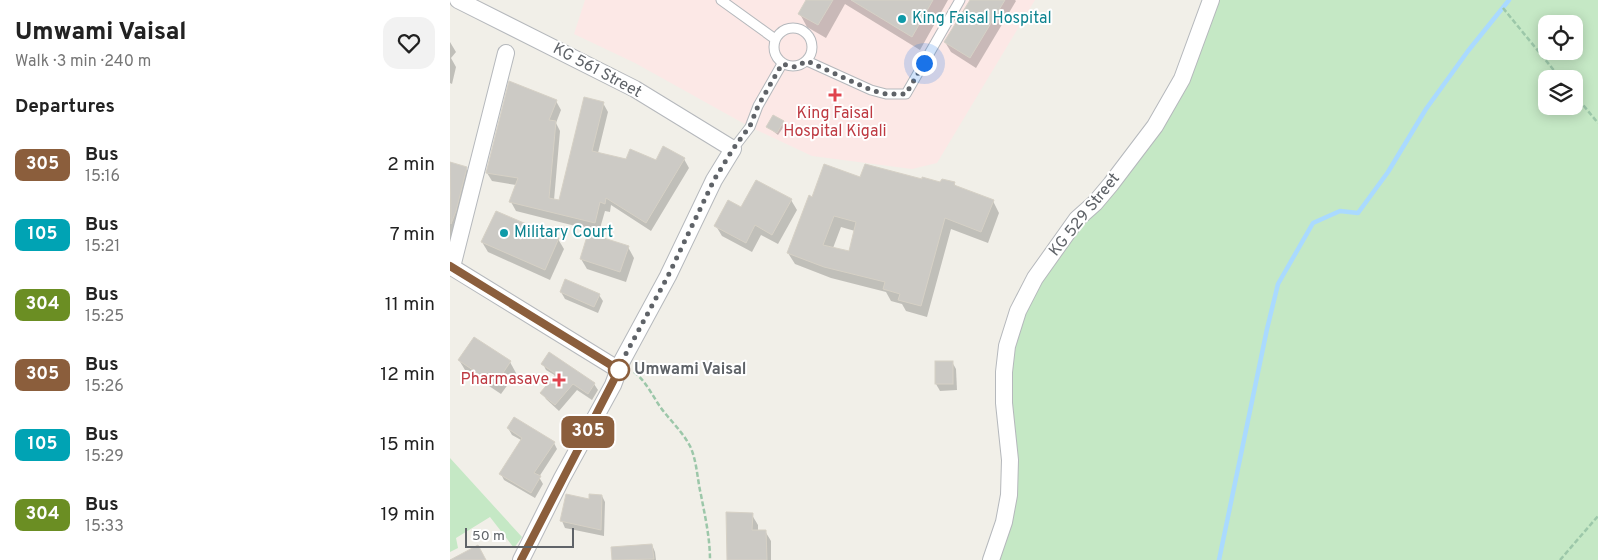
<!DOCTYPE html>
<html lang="en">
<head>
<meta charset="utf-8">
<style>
  :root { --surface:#fff; --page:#f2f2f2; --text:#222; --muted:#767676 }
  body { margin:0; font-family:Overpass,sans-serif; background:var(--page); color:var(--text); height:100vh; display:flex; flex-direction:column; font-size:19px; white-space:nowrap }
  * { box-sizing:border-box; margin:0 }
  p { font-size:16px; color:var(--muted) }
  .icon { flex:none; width:28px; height:28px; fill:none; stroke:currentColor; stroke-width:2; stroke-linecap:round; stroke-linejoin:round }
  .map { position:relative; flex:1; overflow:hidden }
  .details { display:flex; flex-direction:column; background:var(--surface); width:450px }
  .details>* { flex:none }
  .badge { padding:0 10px; border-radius:8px; font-size:18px; line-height:32px }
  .tools { position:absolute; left:1088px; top:15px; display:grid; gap:10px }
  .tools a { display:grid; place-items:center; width:45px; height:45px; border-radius:10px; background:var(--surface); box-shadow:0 2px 12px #0003; font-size:25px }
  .scale { position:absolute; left:15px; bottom:12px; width:109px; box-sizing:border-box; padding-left:5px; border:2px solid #5f6368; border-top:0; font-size:14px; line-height:18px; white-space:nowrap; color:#5f6368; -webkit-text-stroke:4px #fff; paint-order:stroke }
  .you { position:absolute; width:25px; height:25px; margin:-12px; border:4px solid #fff; border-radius:50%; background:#1a73e8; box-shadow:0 0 0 8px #1a73e833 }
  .map>.badge { position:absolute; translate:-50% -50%; box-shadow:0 0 0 2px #fff }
  h2 { padding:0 15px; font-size:19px; line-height:45px }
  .round { display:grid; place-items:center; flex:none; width:52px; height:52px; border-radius:15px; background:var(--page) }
  .overview { display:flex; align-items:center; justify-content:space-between; height:85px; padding:0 15px }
  h1 { font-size:24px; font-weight:800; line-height:38px }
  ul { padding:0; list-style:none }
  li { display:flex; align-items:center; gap:15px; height:70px; padding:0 15px }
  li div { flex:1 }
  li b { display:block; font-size:19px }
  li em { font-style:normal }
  li .badge { min-width:55px; font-weight:700; text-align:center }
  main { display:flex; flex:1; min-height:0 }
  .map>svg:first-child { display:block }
  .medical { fill:#fce8e6 }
  .green { fill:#c5e8c5; fill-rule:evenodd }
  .shadow { fill:#0003; fill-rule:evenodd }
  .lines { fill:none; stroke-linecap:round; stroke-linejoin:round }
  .stream { stroke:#aadaff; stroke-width:4.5 }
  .building { fill:#cccac5; stroke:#d6d1c6; fill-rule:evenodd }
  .lane-casing { stroke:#b5b8bc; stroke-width:11 }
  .street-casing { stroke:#b5b8bc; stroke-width:18 }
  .path { stroke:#9cc7a9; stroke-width:2.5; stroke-dasharray:5 2.5; stroke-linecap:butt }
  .lane { stroke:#fff; stroke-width:9 }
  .street { stroke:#fff; stroke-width:16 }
  .line-casing { stroke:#fff; stroke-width:11 }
  .line { stroke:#8b5e3c; stroke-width:8 }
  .walk { stroke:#5f6368; stroke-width:5; stroke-dasharray:0 9 }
  .culture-dot { fill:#0f9aa8; stroke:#fff; stroke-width:2 }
  .health-dot { fill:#e0444e; stroke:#fff; stroke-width:2 }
  .stop-dot { fill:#fff; stroke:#8b5e3c; stroke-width:2.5 }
  .labels { text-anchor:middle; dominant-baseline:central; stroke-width:4; stroke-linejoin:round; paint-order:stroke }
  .culture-label { font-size:16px; fill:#0d838f; stroke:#fff; text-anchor:start }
  .street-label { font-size:16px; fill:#5f6368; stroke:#fff }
  .health-label { font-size:16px; fill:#be3a42; stroke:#fff }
  .stop-label { font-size:16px; font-weight:bold; fill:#5f6368; stroke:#fff; text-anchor:start }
</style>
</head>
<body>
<main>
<section class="details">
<div class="overview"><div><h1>Umwami Vaisal</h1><p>Walk · 3 min · 240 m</p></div><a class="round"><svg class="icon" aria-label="heart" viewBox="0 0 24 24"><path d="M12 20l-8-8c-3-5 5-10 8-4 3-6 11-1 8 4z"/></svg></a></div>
<h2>Departures</h2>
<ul>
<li><span class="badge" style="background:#8b5e3c;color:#fff">305</span><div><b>Bus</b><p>15:16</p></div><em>2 min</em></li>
<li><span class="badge" style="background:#00a3b4;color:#fff">105</span><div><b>Bus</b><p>15:21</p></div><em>7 min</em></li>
<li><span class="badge" style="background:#6b8e23;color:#fff">304</span><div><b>Bus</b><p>15:25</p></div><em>11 min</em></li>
<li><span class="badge" style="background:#8b5e3c;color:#fff">305</span><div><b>Bus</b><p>15:26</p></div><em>12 min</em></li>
<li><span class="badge" style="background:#00a3b4;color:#fff">105</span><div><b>Bus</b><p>15:29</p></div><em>15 min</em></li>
<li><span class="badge" style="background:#6b8e23;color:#fff">304</span><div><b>Bus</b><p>15:33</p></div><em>19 min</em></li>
</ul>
</section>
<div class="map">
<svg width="1148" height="560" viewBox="0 0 1148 560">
  <rect width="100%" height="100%" fill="#f1efe8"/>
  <path class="medical" d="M 135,0 L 585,0 L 487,163 L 462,169 L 362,156 L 300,127 L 185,63 L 124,34 Z"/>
  <g class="green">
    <path d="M 765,0 L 1148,0 L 1148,560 L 535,560 L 550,505 L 563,335 L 601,259 L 700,126 ZM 1096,24 L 1124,24 L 1124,51 L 1096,51 ZM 1096,79 L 1124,79 L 1124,106 L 1096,106 Z"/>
    <path d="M 0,458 L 72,537 L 64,548 L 40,517 L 6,538 L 8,548 L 0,552 Z"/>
  </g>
  <g class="shadow">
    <path d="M 357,0 L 498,0 L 470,50 L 395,4 L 376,38 L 357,27 L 350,14 Z"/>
    <path d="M 522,0 L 565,0 L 566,1 L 526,68 L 501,52 L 495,42 Z"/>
    <path d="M 0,42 L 6,52 L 1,58 L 6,67 L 2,84 L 0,83 Z"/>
    <path d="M 106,101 L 111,110 L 106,123 L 110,131 L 104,200 L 110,201 L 153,103 L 158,112 L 148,153 L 177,160 L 206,162 L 234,159 L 239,168 L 201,231 L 161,205 L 160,212 L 155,211 L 149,232 L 66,211 L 61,202 L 66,185 L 42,181 L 37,173 Z"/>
    <path d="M 333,122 L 335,125 L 328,135 L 318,127 Z"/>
    <path d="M 0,163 L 16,168 L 23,180 L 0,242 Z"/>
    <path d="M 410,178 L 504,183 L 507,188 L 543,201 L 549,213 L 538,243 L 501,229 L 477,317 L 456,311 L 452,304 L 441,301 L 436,292 L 381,278 L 345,264 L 338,253 L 363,199 ZM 391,227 L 405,231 L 399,252 L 383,248 Z"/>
    <path d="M 341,200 L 347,210 L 328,244 L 311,235 L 302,252 L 272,236 L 266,226 L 292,209 Z"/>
    <path d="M 108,239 L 114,249 L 100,280 L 38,252 L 32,242 Z"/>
    <path d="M 178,247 L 184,258 L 176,282 L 137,269 L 131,259 Z"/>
    <path d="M 111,292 L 149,295 L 153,301 L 148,313 L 115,299 Z"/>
    <path d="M 9,360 L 60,362 L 66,373 L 51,394 L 15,370 Z"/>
    <path d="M 502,362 L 506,369 L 507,390 L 490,391 L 486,384 Z"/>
    <path d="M 93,364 L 144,384 L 148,390 L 142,400 L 127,390 L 109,411 L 96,399 L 92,393 L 106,376 L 96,370 Z"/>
    <path d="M 58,428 L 104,443 L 107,449 L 89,477 L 93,484 L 85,498 L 54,480 L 51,474 L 71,440 L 62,435 Z"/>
    <path d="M 152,496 L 155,502 L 154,536 L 115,528 L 112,521 L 140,500 Z"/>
    <path d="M 302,515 L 308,525 L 308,531 L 315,531 L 321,541 L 321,560 L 279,560 Z"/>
    <path d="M 202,545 L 205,552 L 206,560 L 163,560 L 162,548 Z"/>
  </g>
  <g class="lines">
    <path class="stream" d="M 769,560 L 817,329 L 828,284 L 863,223 L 890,211 L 908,213 L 938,172 L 976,109 L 1018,51 L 1059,0"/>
  </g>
  <g class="building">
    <path d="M 356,0 L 383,0 L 368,25 L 348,14 Z"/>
    <path d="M 401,0 L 483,0 L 462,37 Z"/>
    <path d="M 520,0 L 555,0 L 520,58 L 494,42 Z"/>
    <path d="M 59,81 L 107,100 L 99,120 L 106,121 L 99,198 L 109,200 L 134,97 L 154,102 L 142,151 L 176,159 L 180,149 L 206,160 L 213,146 L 235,158 L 196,223 L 156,198 L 155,204 L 150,202 L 145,223 L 59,202 L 68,178 L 36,173 Z"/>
    <path d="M 323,115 L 334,121 L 327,133 L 316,127 Z"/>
    <path d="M 0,162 L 17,167 L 6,211 L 1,224 Z"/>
    <path d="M 374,164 L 410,177 L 415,164 L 472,179 L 472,177 L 490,182 L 492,179 L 505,182 L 504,185 L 544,200 L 531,232 L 495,218 L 471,306 L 448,300 L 450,294 L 433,289 L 435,282 L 374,267 L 337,253 L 359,195 L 362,197 ZM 384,216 L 406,222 L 399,251 L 373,245 Z"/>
    <path d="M 306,180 L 342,199 L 322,235 L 305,225 L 296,243 L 264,226 L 278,200 L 291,207 Z"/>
    <path d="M 46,211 L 109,238 L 95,270 L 31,242 Z"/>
    <path d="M 138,233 L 179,246 L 170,272 L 130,259 Z"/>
    <path d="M 115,279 L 150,294 L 144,307 L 110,292 Z"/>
    <path d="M 24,337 L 61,361 L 45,385 L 8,360 Z"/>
    <path d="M 99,352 L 145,383 L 138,394 L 123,384 L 105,405 L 90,393 L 106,374 L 91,364 Z"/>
    <rect x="485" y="361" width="18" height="23"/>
    <path d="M 64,417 L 105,442 L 84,473 L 91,476 L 81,493 L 49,474 L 72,438 L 57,428 Z"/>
    <path d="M 116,494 L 139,499 L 139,494 L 152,495 L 151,530 L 110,521 Z"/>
    <path d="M 276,512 L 303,513 L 302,530 L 316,530 L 317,560 L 277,560 Z"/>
    <path d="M 202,544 L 204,559 L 162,560 L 161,547 Z"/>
    <path d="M 28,545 L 36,560 L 0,560 Z"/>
  </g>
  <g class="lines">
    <g class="lane-casing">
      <g id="lane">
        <path d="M 271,0 L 325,39"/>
        <circle cx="343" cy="47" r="19"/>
        <path d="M 357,61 L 421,90 L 436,94 L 456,94 L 510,0"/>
        <path d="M 283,149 L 300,127 L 308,106 L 332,64"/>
      </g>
    </g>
    <g class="street-casing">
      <g id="street">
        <path d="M 8,0 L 185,89 L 283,149 L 264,180 L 218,276 L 172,361 L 163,385 L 112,478 L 71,560"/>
        <path d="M 0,266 L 169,370"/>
        <path d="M 2,267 L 56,53"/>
        <path d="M 541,560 L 554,522 L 559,495 L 560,460 L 554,403 L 554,372 L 557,346 L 568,311 L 585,278 L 627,219 L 645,203 L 661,184 L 705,126 L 732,79 L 761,0"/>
      </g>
    </g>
    <g class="path">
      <path d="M 1053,8 L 1111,79"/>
      <path d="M 1124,94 L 1148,123"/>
      <path d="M 184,372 C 198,383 203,398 214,412 C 223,423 233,433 240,446 C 247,461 247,478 251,495 C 255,516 260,538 260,560"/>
      <path d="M 1110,560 L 1148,516"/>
    </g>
    <use href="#lane" class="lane"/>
    <use href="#street" class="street"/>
  </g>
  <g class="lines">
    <g class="line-casing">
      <path id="line" d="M 0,266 L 169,370 L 71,560"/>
    </g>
    <use href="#line" class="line"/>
    <path class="walk" d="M 169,370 L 172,361 L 218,276 L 264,180 L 283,149 L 300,126 L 308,106 L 332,64 L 345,67 L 357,61 L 421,90 L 436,94 L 456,94 L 474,63"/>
  </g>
  <g class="culture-dot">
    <circle cx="452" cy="19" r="5"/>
    <circle cx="54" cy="233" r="5"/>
  </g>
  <g class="health-dot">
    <path d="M382.5 87.5h5v5h5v5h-5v5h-5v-5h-5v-5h5z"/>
    <path d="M106.5 372.5h5v5h5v5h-5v5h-5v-5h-5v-5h5z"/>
  </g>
  <circle class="stop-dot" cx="169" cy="370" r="10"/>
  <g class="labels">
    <g class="culture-label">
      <text x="462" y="19">King Faisal Hospital</text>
      <text x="64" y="233">Military Court</text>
    </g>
    <g class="street-label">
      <text transform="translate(147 71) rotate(28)">KG 561 Street</text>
      <text transform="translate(635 215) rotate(-51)">KG 529 Street</text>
    </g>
    <g class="health-label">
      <text x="385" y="114">King Faisal<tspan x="385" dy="18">Hospital Kigali</tspan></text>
      <text x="99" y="380" text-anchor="end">Pharmasave</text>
    </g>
    <g class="stop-label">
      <text x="184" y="370">Umwami Vaisal</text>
    </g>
  </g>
</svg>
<div class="tools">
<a><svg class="icon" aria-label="locate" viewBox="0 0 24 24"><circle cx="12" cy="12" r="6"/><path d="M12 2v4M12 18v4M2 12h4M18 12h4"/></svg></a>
<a><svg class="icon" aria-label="layers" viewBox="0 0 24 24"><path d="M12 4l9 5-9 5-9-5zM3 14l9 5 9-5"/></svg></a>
</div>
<div class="scale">50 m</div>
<div class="you" style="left:474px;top:63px"></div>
<b class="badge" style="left:138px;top:432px;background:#8b5e3c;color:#fff">305</b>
</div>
</main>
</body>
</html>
